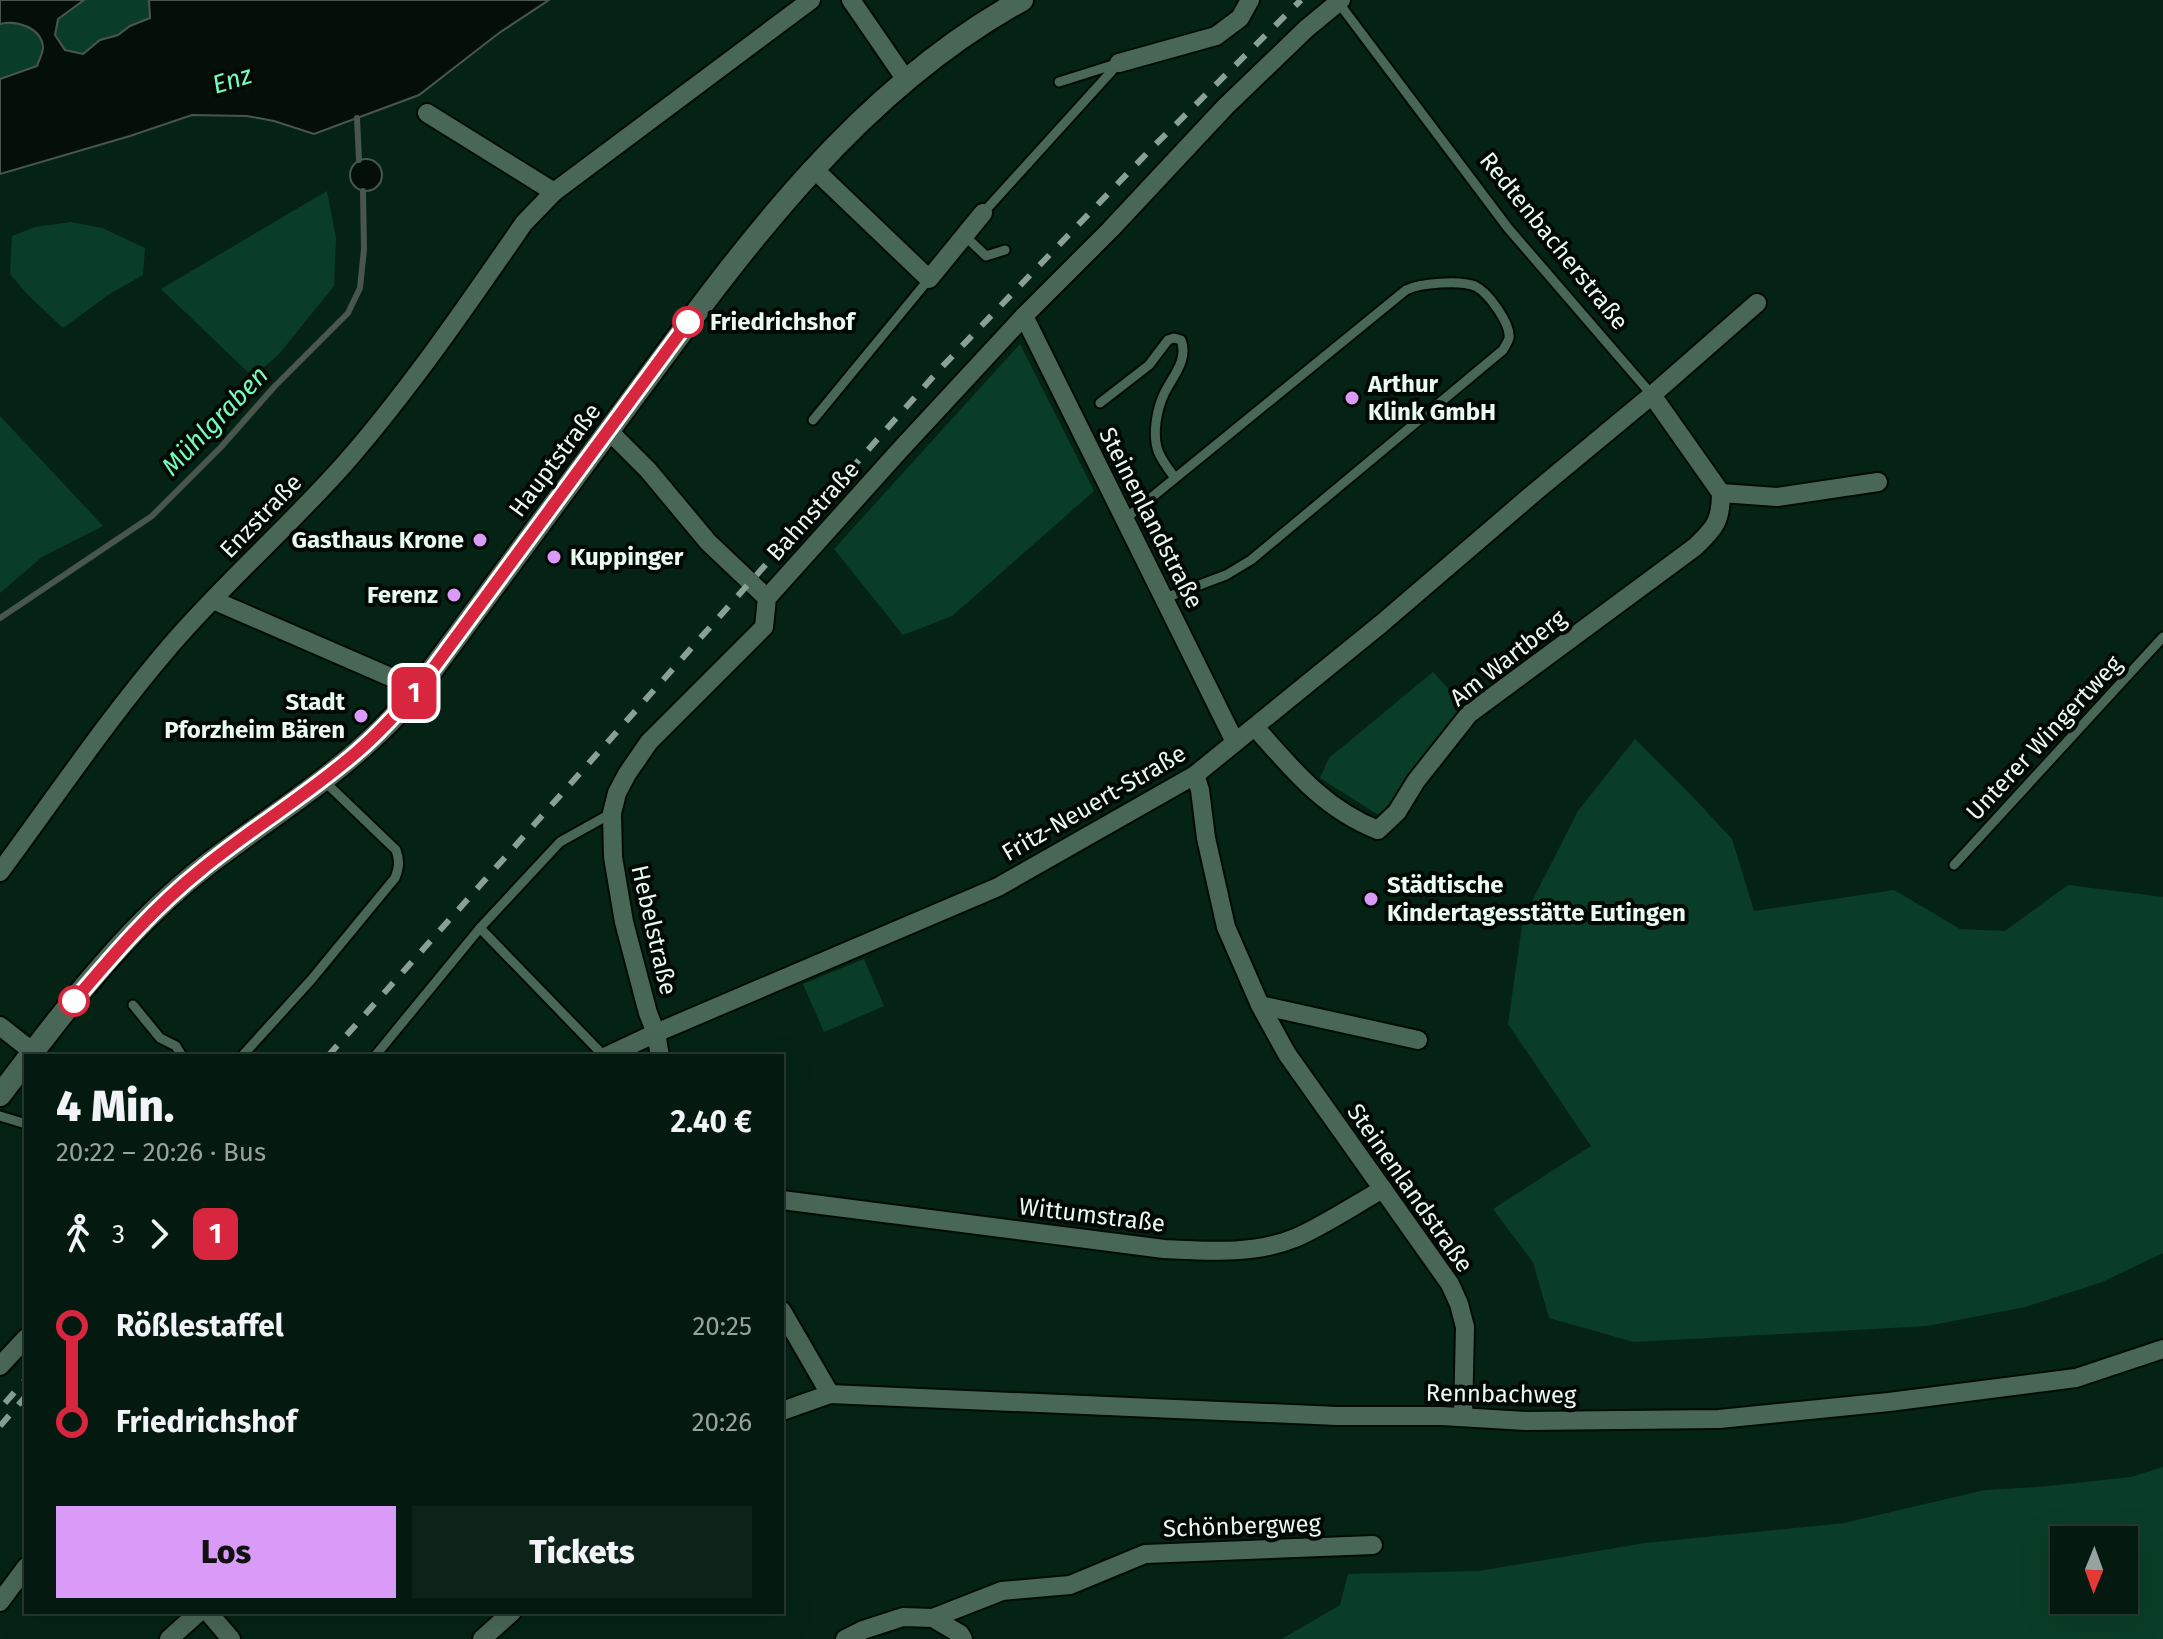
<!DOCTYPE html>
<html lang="de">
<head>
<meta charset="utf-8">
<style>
  :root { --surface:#041a10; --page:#0d2319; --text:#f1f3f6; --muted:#97a19f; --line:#253830; --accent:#da9af7 }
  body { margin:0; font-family:"Fira Sans",sans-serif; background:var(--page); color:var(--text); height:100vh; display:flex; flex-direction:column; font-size:30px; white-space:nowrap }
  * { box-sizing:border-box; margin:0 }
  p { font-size:26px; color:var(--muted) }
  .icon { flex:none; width:44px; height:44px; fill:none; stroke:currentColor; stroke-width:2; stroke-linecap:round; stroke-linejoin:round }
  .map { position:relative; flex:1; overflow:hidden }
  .drawer { position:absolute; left:24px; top:1054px; width:760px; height:560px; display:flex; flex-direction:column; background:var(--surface); border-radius:0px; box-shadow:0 8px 32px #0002,0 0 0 2px var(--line) }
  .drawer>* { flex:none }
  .badge { padding:0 16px; border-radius:12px; font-size:28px; line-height:52px }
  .needle { width:52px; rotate:181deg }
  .tools { position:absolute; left:2050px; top:1526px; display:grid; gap:16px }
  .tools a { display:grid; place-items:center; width:88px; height:88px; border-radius:0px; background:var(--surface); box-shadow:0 8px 32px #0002,0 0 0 2px var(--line); font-size:40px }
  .map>.badge { position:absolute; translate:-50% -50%; box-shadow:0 0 0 4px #fff }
  .legs { display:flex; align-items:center; gap:12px; height:88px; padding:0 32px; font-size:26px }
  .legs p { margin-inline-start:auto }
  .overview { display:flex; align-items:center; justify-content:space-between; height:136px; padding:0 32px }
  h1 { font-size:44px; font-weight:800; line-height:60px }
  .cta { display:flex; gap:16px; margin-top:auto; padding:16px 32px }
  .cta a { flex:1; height:92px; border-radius:0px; background:var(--accent); color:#111; font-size:32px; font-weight:800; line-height:92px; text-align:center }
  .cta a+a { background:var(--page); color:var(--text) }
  ul { padding:0 32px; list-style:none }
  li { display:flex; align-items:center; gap:28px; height:96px; font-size:30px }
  li i { display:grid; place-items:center; width:12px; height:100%; margin:0 10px; background:currentColor }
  li i::after { content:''; width:20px; height:20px; margin:-10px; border:6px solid; border-radius:50%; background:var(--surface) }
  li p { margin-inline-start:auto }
  li:first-child i { background:linear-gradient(#0000 50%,currentColor 0) }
  li:last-child i { background:linear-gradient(currentColor 50%,#0000 0) }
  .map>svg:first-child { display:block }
  .green { fill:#0a3d27; fill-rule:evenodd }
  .water { fill:#040f08; stroke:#49564e; stroke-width:2 }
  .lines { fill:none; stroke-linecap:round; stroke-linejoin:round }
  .stream { stroke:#49564e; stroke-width:6 }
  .service-casing { stroke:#000b03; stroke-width:13 }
  .minor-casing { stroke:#000b03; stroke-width:22 }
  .tertiary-casing { stroke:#000b03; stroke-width:26 }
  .service { stroke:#496757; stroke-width:9 }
  .minor { stroke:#496757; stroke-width:18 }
  .tertiary { stroke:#496757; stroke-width:22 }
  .rail { stroke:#8aa095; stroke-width:6; stroke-dasharray:14 14; stroke-linecap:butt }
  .line-1-casing { stroke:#fff; stroke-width:18 }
  .line-1 { stroke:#d7263d; stroke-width:12 }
  .stop-1-dot { fill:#fff; stroke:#d7263d; stroke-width:4 }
  .poi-dot { fill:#da9af7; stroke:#020905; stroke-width:3 }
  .labels { text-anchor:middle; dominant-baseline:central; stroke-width:8; stroke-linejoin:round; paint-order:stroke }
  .street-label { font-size:24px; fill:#e9faf0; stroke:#020905 }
  .stop-label { font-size:24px; font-weight:bold; fill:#e9faf0; stroke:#020905; text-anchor:start }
  .poi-label { font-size:24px; font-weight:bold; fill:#e9faf0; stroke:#020905; text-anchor:start }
  .water-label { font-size:26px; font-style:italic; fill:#77fbba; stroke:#020905 }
</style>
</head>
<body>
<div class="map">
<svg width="2163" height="1639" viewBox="0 0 2163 1639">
  <rect width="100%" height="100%" fill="#052315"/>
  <g class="green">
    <path d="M 84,0 L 149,0 L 150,18 L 130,26 L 118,35 L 100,40 L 83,54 L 65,50 L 55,35 L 58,19 Z"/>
    <path d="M 5,22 C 36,26 49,34 37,66 L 0,79 L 0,24 Z"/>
    <path d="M 327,191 L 336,238 L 334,286 L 279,354 L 253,377 L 161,289 Z"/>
    <path d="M 71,222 L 102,228 L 145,248 L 143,275 L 111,293 L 63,328 L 27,294 L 10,274 L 12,236 L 35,227 Z"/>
    <path d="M 1020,344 L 1094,491 L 952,616 L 903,635 L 834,549 Z"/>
    <path d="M 0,416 L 103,526 L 42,557 L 0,593 Z"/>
    <path d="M 1433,672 L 1465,707 L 1448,723 L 1380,816 L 1320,778 L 1329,758 Z"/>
    <path d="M 1635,739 L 1691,795 L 1732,839 L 1754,911 L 1894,890 L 1960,929 L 2005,931 L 2068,885 L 2163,897 L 2163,1253 L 2102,1282 L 2025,1307 L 1927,1326 L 1634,1342 L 1549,1318 L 1533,1262 L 1493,1209 L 1591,1146 L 1508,1024 L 1523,919 L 1578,811 Z"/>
    <path d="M 864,959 L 884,1006 L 824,1032 L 803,984 Z"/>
    <path d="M 2163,1467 L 2163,1639 L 1282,1639 L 1340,1605 L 1348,1574 L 1479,1571 L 1645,1543 L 1844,1523 L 1985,1490 L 2039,1487 L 2131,1477 ZM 2064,1540 L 2124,1540 L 2124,1600 L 2064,1600 Z"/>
  </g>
  <g class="water">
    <path d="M 0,0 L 84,0 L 58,19 L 55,35 L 65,50 L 83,54 L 100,40 L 118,35 L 130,26 L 150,18 L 149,0 L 549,0 L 499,33 L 419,95 L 314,134 L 274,121 L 247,116 L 192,115 L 130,136 L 0,174 L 0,79 L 37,66 C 39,60 43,53 43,47 C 41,27 16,20 0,24 Z"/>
    <circle cx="366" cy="175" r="16"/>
  </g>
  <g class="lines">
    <g class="stream">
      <path d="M 357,118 L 359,160"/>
      <path d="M 0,618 L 152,516 L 221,447 L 274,387 L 348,313 L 360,288 L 364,249 L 363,191"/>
    </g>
    <g class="service-casing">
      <g id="service">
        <path d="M 1338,2 L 1508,228 L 1652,395"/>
        <path d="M 1059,82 L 1116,64"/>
        <path d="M 983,213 L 1119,63"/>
        <path d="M 965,236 L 986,256 L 1005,250"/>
        <path d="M 1100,403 L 1149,365 L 1168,340 L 1174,338 L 1181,340 C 1189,360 1172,377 1164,394 C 1157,409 1152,434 1158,451 C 1162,461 1169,470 1175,478"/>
        <path d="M 813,420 L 929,279"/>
        <path d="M 1125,519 L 1406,290 C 1420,283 1460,280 1475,286 C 1488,292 1511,324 1509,338 C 1508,342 1505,346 1503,350 L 1251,560 L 1226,575 L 1165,598"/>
        <path d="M 1954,865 L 2163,637"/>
        <path d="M 480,928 L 604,1056"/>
        <path d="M 133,1005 L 160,1038 L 176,1046 L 182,1056"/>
        <path d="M 242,1056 L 311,980 L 395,878 C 399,868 400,861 396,850 L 323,780"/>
        <path d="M 375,1056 L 480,928 L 560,842 L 612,813"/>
        <path d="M 0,1116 L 26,1124"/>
      </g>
    </g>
    <g class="minor-casing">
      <g id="minor">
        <path d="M 851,0 L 906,80"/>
        <path d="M 1119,63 L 1216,36 L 1240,18 L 1250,0"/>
        <path d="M 427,113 L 554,192"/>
        <path d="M 814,169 L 929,279 L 983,213"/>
        <path d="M 1024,316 L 1235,742"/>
        <path d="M 609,431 L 648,470 L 708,542 L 767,598"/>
        <path d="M 1721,493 L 1777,497 L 1878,482"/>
        <path d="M 213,600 L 418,689"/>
        <path d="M 1255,727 C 1292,769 1324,809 1378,830 L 1397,812 L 1416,781 L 1469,714 L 1695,547 C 1715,528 1721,521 1721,493 L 1652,395"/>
        <path d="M 1195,775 L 1200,790 L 1206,838 L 1226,927 L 1260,1005 L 1287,1054 L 1450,1284 L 1459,1304 L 1465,1327 L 1463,1417"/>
        <path d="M 0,872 C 56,796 110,716 171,645 C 227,580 291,525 347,461 C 412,386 468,304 524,223 L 554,192 L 811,0"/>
        <path d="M 1260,1005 L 1418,1040"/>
        <path d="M 0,1026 L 33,1052"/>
        <path d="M 607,1056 L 656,1033 L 998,887 L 1195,775 L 1381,624 L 1535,492 L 1652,395 L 1757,303"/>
        <path d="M 660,1056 L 656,1033 L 648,1013 L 624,922 L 613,857 L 612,813 L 617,793 L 627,774 L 649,742 L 764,627 L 767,598 L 899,451 L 1024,316 L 1110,230 L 1226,106 L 1306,29 L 1341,0"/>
        <path d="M 782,1200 L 1164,1249 C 1207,1251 1254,1255 1295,1238 C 1323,1226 1356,1204 1383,1189"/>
        <path d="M 782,1311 L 830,1394"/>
        <path d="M 0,1366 L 26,1338"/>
        <path d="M 782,1411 L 830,1394 L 1337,1416 L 1442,1416 L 1526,1421 L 1719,1419 L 1889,1402 L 2076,1378 L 2163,1349"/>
        <path d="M 0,1602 L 26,1567"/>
        <path d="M 208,1612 L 231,1639"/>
        <path d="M 933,1618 L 1002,1591 L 1070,1585 L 1145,1554 L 1373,1545"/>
        <path d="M 169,1639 L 199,1612"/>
        <path d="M 482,1639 L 512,1612"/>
        <path d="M 845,1639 L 863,1630 L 903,1617 L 933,1618 L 960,1634 L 963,1639"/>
      </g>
    </g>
    <g class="tertiary-casing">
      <g id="tertiary">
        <path d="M 30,1056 C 81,989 136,921 203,868 C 262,822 327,783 381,730 C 394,718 406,703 418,689 C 487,595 557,501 627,406 C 739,254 853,93 1022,0"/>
        <path d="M 0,1095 L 26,1061"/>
      </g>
    </g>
    <use href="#service" class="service"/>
    <use href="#minor" class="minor"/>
    <use href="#tertiary" class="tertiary"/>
    <g class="rail">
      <path d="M 328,1056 L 940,369 L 1151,149 L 1301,0"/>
      <path d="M 5,1403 L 26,1379"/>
      <path d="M 0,1426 L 26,1396"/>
    </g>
  </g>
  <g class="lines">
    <g class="line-1-casing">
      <path id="line-1" d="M 74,1001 C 114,954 153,908 202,869 C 252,828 309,794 358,751 C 380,732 399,711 418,689 L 688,322"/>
    </g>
    <use href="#line-1" class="line-1"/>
  </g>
  <g class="stop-1-dot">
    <circle cx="688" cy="322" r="14"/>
    <circle cx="74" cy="1001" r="14"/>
  </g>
  <g class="poi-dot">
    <circle cx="1352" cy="398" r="8"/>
    <circle cx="480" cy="540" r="8"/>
    <circle cx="554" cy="557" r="8"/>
    <circle cx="454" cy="595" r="8"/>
    <circle cx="361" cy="716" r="8"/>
    <circle cx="1371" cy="899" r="8"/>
  </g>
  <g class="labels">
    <g class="street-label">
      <text transform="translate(1554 241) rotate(51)">Redtenbacherstraße</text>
      <text transform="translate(555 460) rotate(-53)">Hauptstraße</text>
      <text transform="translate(813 511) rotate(-48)">Bahnstraße</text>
      <text transform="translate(261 516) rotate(-46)">Enzstraße</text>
      <text transform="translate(1151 518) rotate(63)">Steinenlandstraße</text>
      <text transform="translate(1508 658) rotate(-38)">Am Wartberg</text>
      <text transform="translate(2044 738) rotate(-47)">Unterer Wingertweg</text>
      <text transform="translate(1094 803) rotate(-30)">Fritz-Neuert-Straße</text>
      <text transform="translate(654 930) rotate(77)">Hebelstraße</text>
      <text transform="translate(1410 1188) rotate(55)">Steinenlandstraße</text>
      <text transform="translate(1092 1215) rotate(7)">Wittumstraße</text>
      <text transform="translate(1501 1394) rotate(1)">Rennbachweg</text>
      <text transform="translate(1242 1526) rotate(-2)">Schönbergweg</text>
    </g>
    <g class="stop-label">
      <text x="710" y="322">Friedrichshof</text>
    </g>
    <g class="poi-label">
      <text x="1368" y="384">Arthur<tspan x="1368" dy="28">Klink GmbH</tspan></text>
      <text x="464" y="540" text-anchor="end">Gasthaus Krone</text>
      <text x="570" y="557">Kuppinger</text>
      <text x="438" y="595" text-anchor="end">Ferenz</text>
      <text x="345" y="702" text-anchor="end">Stadt<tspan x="345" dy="28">Pforzheim Bären</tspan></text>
      <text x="1387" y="885">Städtische<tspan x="1387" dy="28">Kindertagesstätte Eutingen</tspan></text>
    </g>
    <g class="water-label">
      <text transform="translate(232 80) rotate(-17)">Enz</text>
      <text transform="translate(215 421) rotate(-46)">Mühlgraben</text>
    </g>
  </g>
</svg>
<div class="tools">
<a><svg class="needle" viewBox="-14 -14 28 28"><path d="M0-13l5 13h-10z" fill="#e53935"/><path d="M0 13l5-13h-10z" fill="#97a19f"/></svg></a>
</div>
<b class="badge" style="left:414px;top:693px;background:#d7263d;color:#fff">1</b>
<section class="drawer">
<div class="overview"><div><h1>4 Min.</h1><p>20:22 – 20:26 · Bus</p></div><b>2.40 €</b></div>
<div class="legs"><svg class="icon" aria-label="walk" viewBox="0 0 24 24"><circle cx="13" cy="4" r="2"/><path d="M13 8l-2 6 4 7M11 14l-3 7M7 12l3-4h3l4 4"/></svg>3<svg class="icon" aria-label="forward" viewBox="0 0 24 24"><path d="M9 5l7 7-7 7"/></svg><b class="badge" style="background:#d7263d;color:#fff">1</b></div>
<ul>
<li><i style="color:#d7263d"></i><b>Rößlestaffel</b><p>20:25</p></li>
<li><i style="color:#d7263d"></i><b>Friedrichshof</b><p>20:26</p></li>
</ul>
<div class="cta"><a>Los</a><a>Tickets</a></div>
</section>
</div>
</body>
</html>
